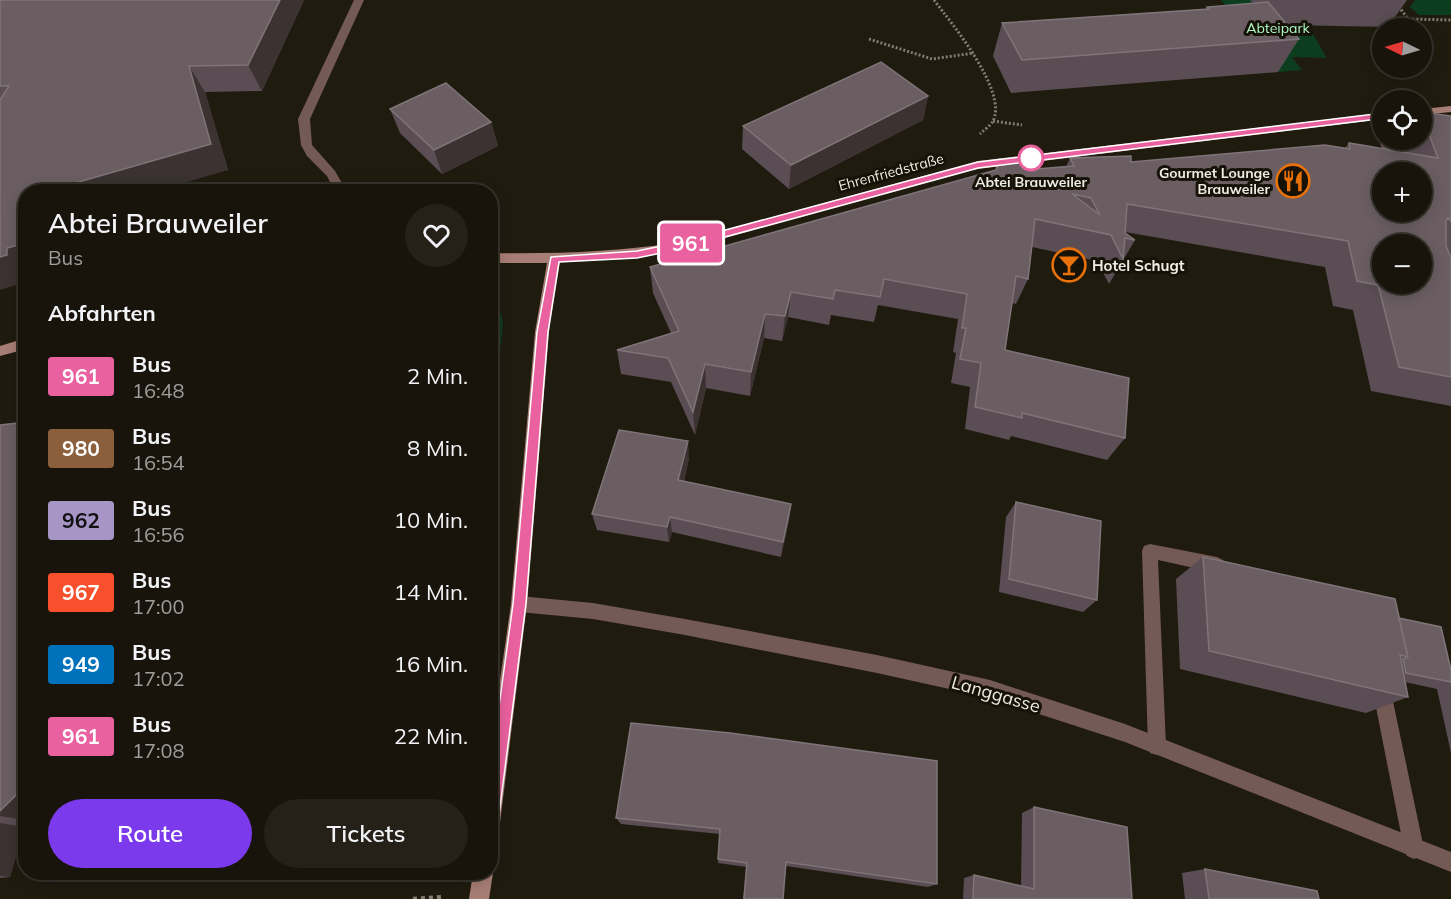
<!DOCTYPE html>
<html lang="de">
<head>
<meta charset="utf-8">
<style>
  :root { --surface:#18140b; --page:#252119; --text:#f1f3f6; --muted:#9f9e9d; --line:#36332c; --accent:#7c3aed }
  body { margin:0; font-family:Mulish,sans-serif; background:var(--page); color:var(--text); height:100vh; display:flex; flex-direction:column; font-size:22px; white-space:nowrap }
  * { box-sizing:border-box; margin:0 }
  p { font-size:20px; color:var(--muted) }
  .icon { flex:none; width:33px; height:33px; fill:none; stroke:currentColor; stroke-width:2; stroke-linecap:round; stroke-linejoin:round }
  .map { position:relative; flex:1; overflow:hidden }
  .sheet { position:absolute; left:18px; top:184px; width:480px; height:696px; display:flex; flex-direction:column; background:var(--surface); border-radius:24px; box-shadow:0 3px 15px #0003,0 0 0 2px var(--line) }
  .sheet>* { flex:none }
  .badge { padding:0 12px; border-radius:4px; font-size:21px; line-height:39px }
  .needle { width:39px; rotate:275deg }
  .buttons { position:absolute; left:1372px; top:18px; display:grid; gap:12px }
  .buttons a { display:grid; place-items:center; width:60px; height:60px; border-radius:50%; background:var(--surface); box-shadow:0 3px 15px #0003,0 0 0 2px var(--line); font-size:30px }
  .map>.badge { position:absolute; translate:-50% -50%; box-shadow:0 0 0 3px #fff }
  h2 { padding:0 30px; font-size:22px; line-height:54px }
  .round { display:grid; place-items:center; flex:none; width:63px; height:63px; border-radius:32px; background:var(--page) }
  .headline { display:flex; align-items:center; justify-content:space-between; height:102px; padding:0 30px }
  h1 { font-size:28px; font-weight:600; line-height:45px }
  .action { display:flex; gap:12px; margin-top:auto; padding:12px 30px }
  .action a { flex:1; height:69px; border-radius:36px; background:var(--accent); color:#fff; font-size:24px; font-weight:600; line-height:69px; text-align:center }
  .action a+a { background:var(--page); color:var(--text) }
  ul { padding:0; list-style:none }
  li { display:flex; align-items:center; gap:18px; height:72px; padding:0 30px }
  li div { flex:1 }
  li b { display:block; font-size:22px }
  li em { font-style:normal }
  li .badge { min-width:66px; font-weight:700; text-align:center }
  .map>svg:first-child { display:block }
  .green { fill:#0d3d1f }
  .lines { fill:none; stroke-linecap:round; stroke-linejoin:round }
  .path-far1 { stroke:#827d73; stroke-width:3; stroke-dasharray:2 2; stroke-linecap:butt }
  .path { stroke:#827d73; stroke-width:4.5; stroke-dasharray:4 4; stroke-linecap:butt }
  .lane { fill:#745a55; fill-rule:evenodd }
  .street { fill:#745a55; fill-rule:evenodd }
  .secondary { fill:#a77e75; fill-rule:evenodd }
  .wall { fill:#5a4d54 }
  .shaded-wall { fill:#3c3232 }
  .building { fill:#6a5e63; stroke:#7f7478; stroke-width:1.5; fill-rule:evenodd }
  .line { fill:#e9619e; stroke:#fff; stroke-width:1.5 }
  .stop-dot { fill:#fff; stroke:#e9619e; stroke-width:3 }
  .labels { text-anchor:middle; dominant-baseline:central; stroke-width:6; stroke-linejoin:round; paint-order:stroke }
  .far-park-label { font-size:14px; fill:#adfac2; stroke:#171207 }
  .far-street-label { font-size:14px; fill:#f0ece4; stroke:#171207 }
  .far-poi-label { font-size:14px; font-weight:bold; fill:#f0ece4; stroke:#171207; text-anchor:end }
  .far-stop-label { font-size:14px; font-weight:bold; fill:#f0ece4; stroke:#171207 }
  .poi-label { font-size:15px; font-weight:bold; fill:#f0ece4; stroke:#171207; text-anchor:start }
  .near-street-label { font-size:18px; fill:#f0ece4; stroke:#171207 }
</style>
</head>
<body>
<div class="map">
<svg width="1451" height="899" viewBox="0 0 1451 899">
  <rect width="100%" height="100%" fill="#201b0f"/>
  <g class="green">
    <path d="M 1221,0 L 1293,0 L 1327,58 L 1292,57 L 1302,70 L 1278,72 Z"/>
    <path d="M 1415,0 L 1451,0 L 1451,15 L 1419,15 L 1410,7 Z"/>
    <path d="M 491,296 L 499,305 L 503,324 L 493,420 L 491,420 Z"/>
  </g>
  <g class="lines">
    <g class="path-far1">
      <path d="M 934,0 C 952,24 1008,91 993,121 C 991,125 984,130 980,134"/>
      <path d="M 1394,0 L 1408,19 L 1451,20"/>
      <path d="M 869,39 L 932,59 L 974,53"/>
      <path d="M 993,121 L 1022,125"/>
    </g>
    <path class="path" d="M 413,899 L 443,897"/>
    <g class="lane">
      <path d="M 1377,114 L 1383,118 L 1383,140 L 1390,140 L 1402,172 L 1390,172 L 1371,117 Z"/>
      <path d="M 1150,544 L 1217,557 L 1223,560 L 1225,565 L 1223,570 L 1217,573 L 1158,560 L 1166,746 L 1164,753 L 1157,755 L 1150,753 L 1148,746 L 1142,551 L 1144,546 Z"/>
      <path d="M 1381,678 L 1387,681 L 1390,687 L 1424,849 L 1421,856 L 1414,859 L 1407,856 L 1404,849 L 1372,687 L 1375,681 Z"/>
    </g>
    <g class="street">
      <path d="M 354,0 L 364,0 L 310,119 L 312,145 L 335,171 L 347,192 L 335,192 L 327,176 L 307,156 L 301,145 L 298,119 Z"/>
      <path d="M 519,596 L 593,603 L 685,619 L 877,655 L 990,680 L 1125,724 L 1451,852 L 1451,872 L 1125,742 L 990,698 L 877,673 L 685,635 L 593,619 L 519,612 L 513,610 L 511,604 L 513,598 Z"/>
    </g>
    <g class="secondary">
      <path d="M 1451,106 L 1451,112 L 1422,115 L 1422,109 Z"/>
      <path d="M 1383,113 L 1383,119 L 978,169 L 681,250 L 633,258 L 560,262 L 549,332 L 527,604 L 500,823 L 497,830 L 490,832 L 490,749 L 511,604 L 535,332 L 547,263 L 490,263 L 490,253 C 555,254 618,252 681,242 L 978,161 Z"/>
      <path d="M 26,338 L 26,349 L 0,356 L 0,346 Z"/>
      <path d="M 490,867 L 493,873 L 489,899 L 469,899 L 473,873 L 490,873 Z"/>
    </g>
  </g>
  <g class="wall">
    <path d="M 0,0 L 304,0 L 262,91 L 205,92 L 228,170 L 26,192 L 0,290 Z"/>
    <path d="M 1250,0 L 1407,0 L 1388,27 L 1289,25 L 1285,23 L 1299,39 L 1278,72 L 1011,93 L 993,56 L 1002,23 L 1206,9 L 1207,7 L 1253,3 Z"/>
    <path d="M 928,96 L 923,120 L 789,189 L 742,149 L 743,126 Z"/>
    <path d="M 390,109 L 491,122 L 498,146 L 442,174 L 400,133 Z"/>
    <path d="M 1422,112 L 1451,116 L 1451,406 L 1371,391 L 1353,310 L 1333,306 L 1325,267 L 1125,232 L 1135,240 L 1109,284 L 1097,261 L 1032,247 L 1028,279 L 1016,304 L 1012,303 L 1005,350 L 1125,438 L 1107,460 L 1011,436 L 1009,440 L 965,429 L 970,387 L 951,383 L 956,353 L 953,352 L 958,319 L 878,305 L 874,322 L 831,315 L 829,325 L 788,317 L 782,341 L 764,338 L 750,396 L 706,388 L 695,435 L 671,382 L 621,374 L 617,350 L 671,333 L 653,293 L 650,267 L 995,171 L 999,159 L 1036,169 L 1066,167 L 1070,158 L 1131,162 L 1345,148 L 1349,143 L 1402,152 L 1398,140 L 1422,140 Z"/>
    <path d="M 26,422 L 26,827 L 24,827 L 10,877 L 0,878 L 0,425 Z"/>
    <path d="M 689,458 L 684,481 L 791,504 L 789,520 L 781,557 L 672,532 L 669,542 L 597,530 L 592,514 Z"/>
    <path d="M 1016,502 L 1097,600 L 1083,612 L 999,592 L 1006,517 Z"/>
    <path d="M 1203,557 L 1399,618 L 1451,670 L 1451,753 L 1437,689 L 1405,682 L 1408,697 L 1366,713 L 1180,669 L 1176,579 Z"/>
    <path d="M 631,723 L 937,884 L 928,887 L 786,866 L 783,899 L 743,899 L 746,867 L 718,863 L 720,834 L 621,824 L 616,818 Z"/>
    <path d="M 1034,807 L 1132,899 L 963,899 L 964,878 L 974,875 L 1021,886 L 1022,813 Z"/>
    <path d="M 1205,869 L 1319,899 L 1185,899 L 1182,873 Z"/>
  </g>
  <g class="shaded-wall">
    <path d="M 280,0 L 304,0 L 262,91 L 248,65 Z"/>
    <path d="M 189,66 L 205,92 L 228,170 L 153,192 L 44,192 Z"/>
    <path d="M 928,96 L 923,120 L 789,189 L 791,165 Z"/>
    <path d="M 491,122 L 498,146 L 442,174 L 434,150 Z"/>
    <path d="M 26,243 L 26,282 L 0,290 L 0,257 L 7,248 Z"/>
    <path d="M 791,292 L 788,317 L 782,341 L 785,316 Z"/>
    <path d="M 765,314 L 764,338 L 750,396 L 751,372 Z"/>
    <path d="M 705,364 L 706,388 L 695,435 L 693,412 Z"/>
    <path d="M 688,441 L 689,458 L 680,496 L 678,480 Z"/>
    <path d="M 791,504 L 789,520 L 781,557 L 783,542 Z"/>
    <path d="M 670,517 L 672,532 L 669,542 L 667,527 Z"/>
    <path d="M 26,774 L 26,820 L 0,816 L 0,811 Z"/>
    <path d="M 0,823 L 24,827 L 10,877 L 0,876 Z"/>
  </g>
  <g class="building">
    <path d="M 0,0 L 280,0 L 248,65 L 189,66 L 211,144 L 44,192 L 26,192 L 26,243 L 7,248 L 7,255 L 0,257 L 0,100 L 9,86 L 0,86 Z"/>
    <path d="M 1268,2 L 1299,39 L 1022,60 L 1002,23 L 1209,9 L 1207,7 Z"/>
    <path d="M 881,62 L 928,96 L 791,165 L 743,126 Z"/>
    <path d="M 446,83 L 491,122 L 434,150 L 390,109 Z"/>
    <path d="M 1422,112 L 1451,116 L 1451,221 L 1448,218 L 1446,221 L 1446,246 L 1451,258 L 1451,377 L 1399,367 L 1378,285 L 1357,281 L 1348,241 L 1127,204 L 1125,233 L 1135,240 L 1125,238 L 1123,259 L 1111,235 L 1035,219 L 1028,279 L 1016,276 L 1005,350 L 1129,378 L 1125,438 L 1022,413 L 1022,418 L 975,407 L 981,363 L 960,359 L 966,328 L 962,328 L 967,294 L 884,279 L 880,297 L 835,290 L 833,299 L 791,292 L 785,316 L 765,314 L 751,372 L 705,364 L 693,412 L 668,358 L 617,350 L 679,331 L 650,267 L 996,170 L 999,159 L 1021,159 L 1036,169 L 1074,166 L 1070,158 L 1131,156 L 1131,162 L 1325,145 L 1350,149 L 1349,143 L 1438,158 L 1422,116 ZM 1383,172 L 1422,172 L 1422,212 L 1383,212 ZM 1072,194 L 1091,198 L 1100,215 ZM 1383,244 L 1422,244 L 1422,284 L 1383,284 Z"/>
    <path d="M 26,422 L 26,774 L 21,790 L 0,811 L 0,425 Z"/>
    <path d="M 619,430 L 688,441 L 678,480 L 791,504 L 783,542 L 670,517 L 667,527 L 592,514 Z"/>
    <path d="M 1016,502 L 1101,521 L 1097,600 L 1009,579 Z"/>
    <path d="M 1203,557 L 1395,599 L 1408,657 L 1400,655 L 1408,697 L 1209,651 Z"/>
    <path d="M 1399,618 L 1441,627 L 1451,670 L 1451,682 L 1406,673 L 1403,659 L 1408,657 Z"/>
    <path d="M 631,723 L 730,733 L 937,761 L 937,884 L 786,862 L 783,899 L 744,899 L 747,863 L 718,859 L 720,829 L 616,818 Z"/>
    <path d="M 1034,807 L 1127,827 L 1132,899 L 973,899 L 974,875 L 1034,889 Z"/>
    <path d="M 1205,869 L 1317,891 L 1319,899 L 1209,899 Z"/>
  </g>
  <path class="line" d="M 1383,113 L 1386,114 L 1386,118 L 978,168 L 681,249 L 637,258 L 559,262 L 548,332 L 526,604 L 498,823 L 496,828 L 490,830 L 485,828 L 483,823 L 513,604 L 537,332 L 551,257 L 637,251 L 681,242 L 978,162 Z"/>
  <defs>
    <g id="restaurant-ring" transform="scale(1.725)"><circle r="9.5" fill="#171207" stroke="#e8710a" stroke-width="1.5"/><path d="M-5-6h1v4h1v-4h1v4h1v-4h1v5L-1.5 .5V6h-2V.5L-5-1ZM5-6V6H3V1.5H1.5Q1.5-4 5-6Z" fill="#e8710a"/></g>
    <g id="bar-ring" transform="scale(1.725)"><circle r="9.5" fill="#171207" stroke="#e8710a" stroke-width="1.5"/><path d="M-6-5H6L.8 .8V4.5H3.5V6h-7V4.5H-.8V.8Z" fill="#e8710a"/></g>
  </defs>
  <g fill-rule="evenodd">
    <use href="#restaurant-ring" x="1293" y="181"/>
    <use href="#bar-ring" x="1069" y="265"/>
  </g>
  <circle class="stop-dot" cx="1031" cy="158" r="12"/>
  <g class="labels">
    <g class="far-park-label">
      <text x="1278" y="28">Abteipark</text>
    </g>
    <g class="far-street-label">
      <text transform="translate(891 172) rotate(-15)">Ehrenfriedstraße</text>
    </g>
    <g class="far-poi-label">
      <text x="1270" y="173">Gourmet Lounge<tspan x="1270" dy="16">Brauweiler</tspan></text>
    </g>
    <g class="far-stop-label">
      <text x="1031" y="182">Abtei Brauweiler</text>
    </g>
    <g class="poi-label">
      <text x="1092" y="265">Hotel Schugt</text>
    </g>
    <g class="near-street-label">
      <text transform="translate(996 694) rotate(16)">Langgasse</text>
    </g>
  </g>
</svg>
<div class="buttons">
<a><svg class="needle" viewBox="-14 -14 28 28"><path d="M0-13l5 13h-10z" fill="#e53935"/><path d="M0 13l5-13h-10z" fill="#9f9e9d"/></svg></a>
<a><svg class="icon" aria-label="locate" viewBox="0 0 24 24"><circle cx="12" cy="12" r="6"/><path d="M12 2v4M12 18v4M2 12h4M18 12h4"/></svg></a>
<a>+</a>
<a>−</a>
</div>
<b class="badge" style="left:691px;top:243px;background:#e9619e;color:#fff">961</b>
<section class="sheet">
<div class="headline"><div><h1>Abtei Brauweiler</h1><p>Bus</p></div><a class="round"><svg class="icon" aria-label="heart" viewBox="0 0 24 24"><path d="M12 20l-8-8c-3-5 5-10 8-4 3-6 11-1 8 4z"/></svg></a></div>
<h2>Abfahrten</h2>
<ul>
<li><span class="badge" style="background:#e9619e;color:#fff">961</span><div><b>Bus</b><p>16:48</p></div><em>2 Min.</em></li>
<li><span class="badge" style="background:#8b5e3c;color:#fff">980</span><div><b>Bus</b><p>16:54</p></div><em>8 Min.</em></li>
<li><span class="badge" style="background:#a795c6;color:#111">962</span><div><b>Bus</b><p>16:56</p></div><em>10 Min.</em></li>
<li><span class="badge" style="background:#f8502d;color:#fff">967</span><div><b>Bus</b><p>17:00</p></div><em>14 Min.</em></li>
<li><span class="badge" style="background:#0072bc;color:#fff">949</span><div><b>Bus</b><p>17:02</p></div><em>16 Min.</em></li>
<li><span class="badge" style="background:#e9619e;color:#fff">961</span><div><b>Bus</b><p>17:08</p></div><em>22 Min.</em></li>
</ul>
<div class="action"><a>Route</a><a>Tickets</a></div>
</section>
</div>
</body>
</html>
